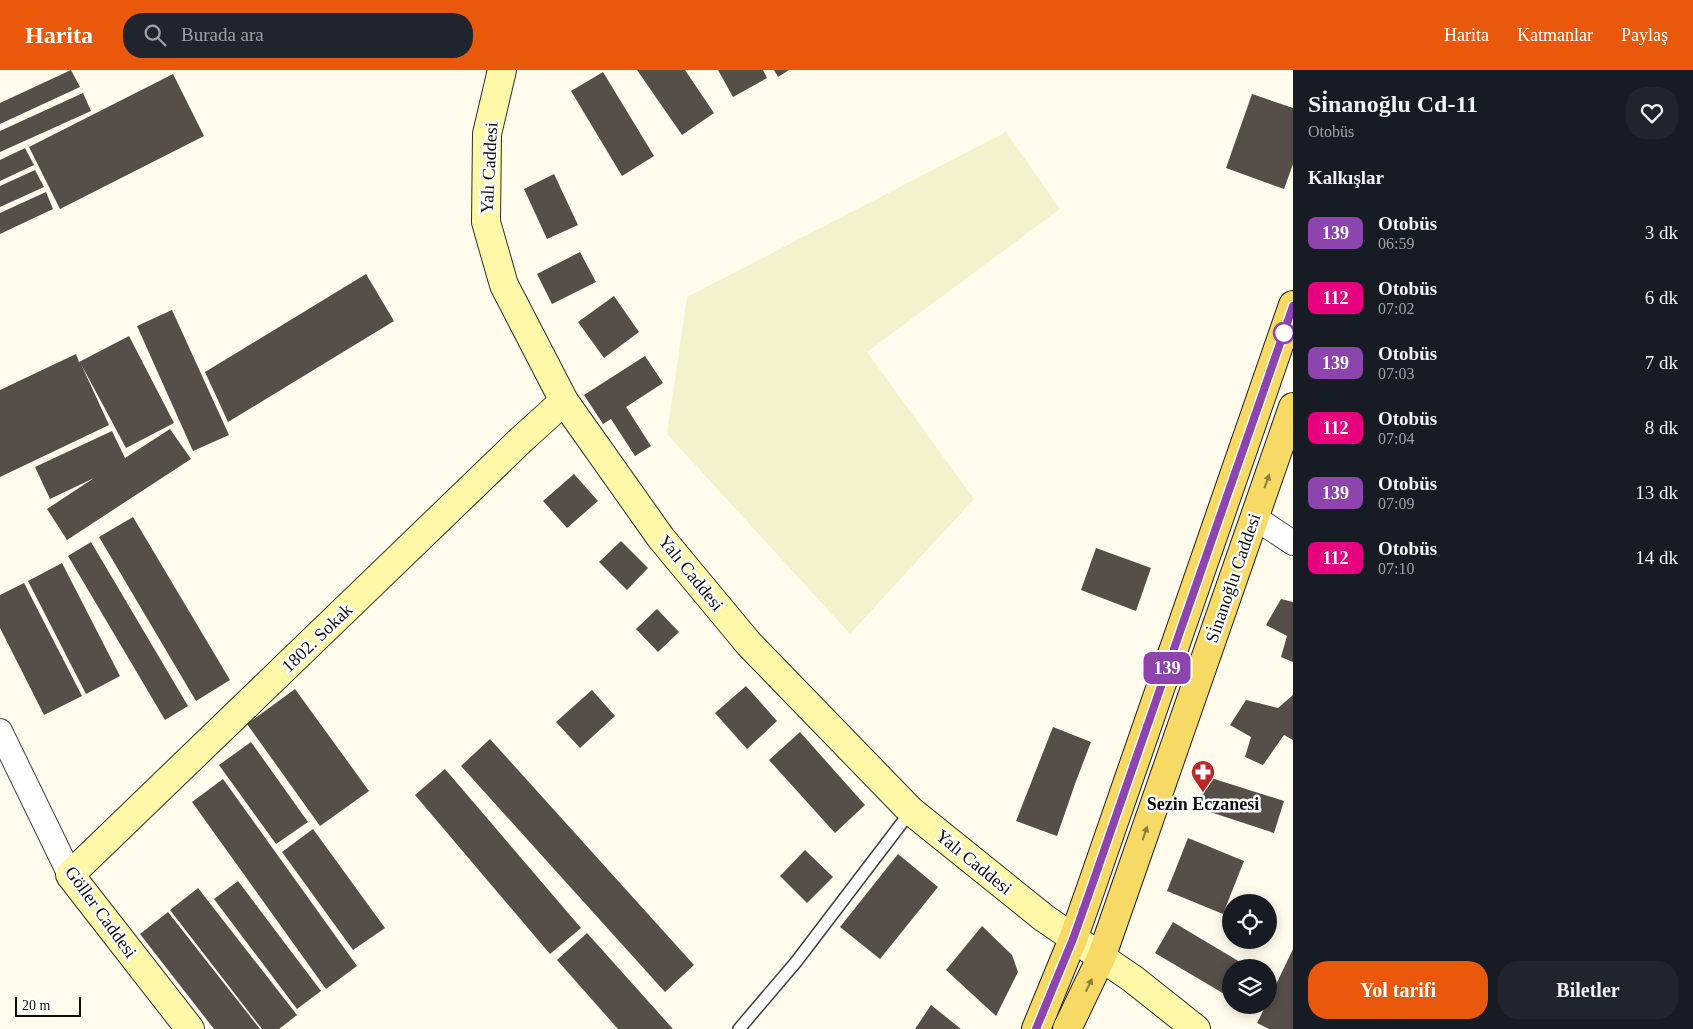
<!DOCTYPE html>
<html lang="tr">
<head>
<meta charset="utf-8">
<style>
  :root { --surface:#171b24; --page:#20242c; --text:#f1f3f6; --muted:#9ea1a6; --accent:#ea580c }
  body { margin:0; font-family:"Times New Roman",serif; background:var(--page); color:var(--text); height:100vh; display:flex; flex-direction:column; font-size:19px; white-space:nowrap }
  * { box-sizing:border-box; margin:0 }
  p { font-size:16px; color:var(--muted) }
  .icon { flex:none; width:28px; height:28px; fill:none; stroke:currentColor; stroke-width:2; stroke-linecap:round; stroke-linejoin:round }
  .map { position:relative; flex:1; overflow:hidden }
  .side { display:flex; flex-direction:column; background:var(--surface); width:400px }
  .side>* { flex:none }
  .badge { padding:0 10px; border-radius:8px; font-size:18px; line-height:32px }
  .fabs { position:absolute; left:1222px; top:824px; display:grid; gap:10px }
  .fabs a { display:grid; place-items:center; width:55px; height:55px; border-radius:50%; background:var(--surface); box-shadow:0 2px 12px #0003; font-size:25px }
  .scale { position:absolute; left:15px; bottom:12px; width:66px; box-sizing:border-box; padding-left:5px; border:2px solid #0d0d0d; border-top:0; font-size:14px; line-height:18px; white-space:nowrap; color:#0d0d0d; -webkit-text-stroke:4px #fff; paint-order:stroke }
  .map>.badge { position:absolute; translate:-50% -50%; box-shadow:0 0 0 2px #fff }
  h2 { padding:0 15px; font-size:19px; line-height:45px }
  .round { display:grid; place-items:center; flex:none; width:52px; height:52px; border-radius:20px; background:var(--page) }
  .overview { display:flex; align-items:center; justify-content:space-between; height:85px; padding:0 15px }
  h1 { font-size:24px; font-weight:800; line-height:38px }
  .button { display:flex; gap:10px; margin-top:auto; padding:10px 15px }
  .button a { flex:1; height:58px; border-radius:20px; background:var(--accent); color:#fff; font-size:20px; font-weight:800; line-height:58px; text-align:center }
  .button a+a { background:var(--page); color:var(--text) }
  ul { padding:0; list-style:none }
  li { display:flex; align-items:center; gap:15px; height:65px; padding:0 15px }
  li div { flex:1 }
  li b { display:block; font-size:19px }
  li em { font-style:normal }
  li .badge { min-width:55px; font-weight:700; text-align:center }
  header { display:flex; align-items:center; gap:30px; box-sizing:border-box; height:70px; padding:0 25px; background:var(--accent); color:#fff }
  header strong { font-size:24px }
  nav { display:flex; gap:28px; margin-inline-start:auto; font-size:18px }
  .search { width:350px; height:45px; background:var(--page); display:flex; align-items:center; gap:12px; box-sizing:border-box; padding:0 18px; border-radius:20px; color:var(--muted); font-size:19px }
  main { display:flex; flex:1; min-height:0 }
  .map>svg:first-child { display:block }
  .farmland { fill:#f4f2cd }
  .building { fill:#554e49 }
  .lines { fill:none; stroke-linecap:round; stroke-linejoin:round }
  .lane-casing { stroke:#404040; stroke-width:14 }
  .street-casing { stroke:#404040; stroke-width:26 }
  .secondary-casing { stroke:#2f2f2f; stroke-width:30 }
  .primary-casing { stroke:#1e1e1e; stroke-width:30 }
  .lane { stroke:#fff; stroke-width:11 }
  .street { stroke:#fff; stroke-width:24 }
  .secondary { stroke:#fef8a8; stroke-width:28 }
  .primary { stroke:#f7da65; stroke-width:28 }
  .oneway { fill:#8e7e3d }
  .line-casing { stroke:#fff; stroke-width:11 }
  .line { stroke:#8e44ad; stroke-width:8 }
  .stop-dot { fill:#fff; stroke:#8e44ad; stroke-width:2.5 }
  .labels { text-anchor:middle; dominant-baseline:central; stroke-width:5; stroke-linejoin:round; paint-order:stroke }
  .street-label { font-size:18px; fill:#0d0d0d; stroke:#fff }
  .poi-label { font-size:18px; font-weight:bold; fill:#0d0d0d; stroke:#fff }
</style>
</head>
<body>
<header>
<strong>Harita</strong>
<div class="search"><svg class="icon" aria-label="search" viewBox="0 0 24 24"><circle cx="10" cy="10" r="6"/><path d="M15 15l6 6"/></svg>Burada ara</div>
<nav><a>Harita</a><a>Katmanlar</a><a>Paylaş</a></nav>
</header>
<main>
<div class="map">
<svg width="1293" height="959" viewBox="0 0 1293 959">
  <rect width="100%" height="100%" fill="#fffced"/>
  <path class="farmland" d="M 1006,62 L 1060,139 L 867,282 L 974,429 L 850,564 L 667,364 L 687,227 Z"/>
  <g class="building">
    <path d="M 71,0 L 80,17 L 0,54 L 0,33 Z"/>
    <path d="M 637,0 L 685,0 L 714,43 L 682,65 Z"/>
    <path d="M 718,0 L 763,0 L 767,8 L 733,27 Z"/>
    <path d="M 774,0 L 789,0 L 778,7 Z"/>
    <path d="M 603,2 L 654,86 L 622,106 L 571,21 Z"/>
    <path d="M 173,4 L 204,66 L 60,139 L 29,77 Z"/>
    <path d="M 83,23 L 91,41 L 0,82 L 0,61 Z"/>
    <path d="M 1252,24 L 1293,38 L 1293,94 L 1284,119 L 1226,98 Z"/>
    <path d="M 25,78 L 34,95 L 0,111 L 0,90 Z"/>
    <path d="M 35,100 L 44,117 L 0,137 L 0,116 Z"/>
    <path d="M 554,104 L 578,155 L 547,169 L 524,119 Z"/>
    <path d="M 46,122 L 53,139 L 0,164 L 0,143 Z"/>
    <path d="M 580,182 L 596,212 L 552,234 L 537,204 Z"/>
    <path d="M 366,204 L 394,251 L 228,352 L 205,302 Z"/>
    <path d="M 614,226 L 639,262 L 604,288 L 578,252 Z"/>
    <path d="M 172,240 L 229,365 L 193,381 L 137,256 Z"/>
    <path d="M 129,266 L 174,353 L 126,378 L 81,294 L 109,355 L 0,407 L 0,320 L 76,284 L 79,292 Z"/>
    <path d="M 645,286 L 663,313 L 626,337 L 651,376 L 635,386 L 611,349 L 603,354 L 584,325 Z"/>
    <path d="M 170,359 L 191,389 L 67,470 L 47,439 L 94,408 L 50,429 L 35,397 L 112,361 L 125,388 Z"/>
    <path d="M 574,404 L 598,431 L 567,458 L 543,431 Z"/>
    <path d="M 133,447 L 230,610 L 196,631 L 99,467 Z"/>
    <path d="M 621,471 L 648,498 L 627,520 L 599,492 Z"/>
    <path d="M 91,472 L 188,636 L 165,650 L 68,486 Z"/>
    <path d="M 1096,478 L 1151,498 L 1136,541 L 1081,520 Z"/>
    <path d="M 62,493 L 120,606 L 86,624 L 28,511 Z"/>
    <path d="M 24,513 L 82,626 L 44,645 L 0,558 L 0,525 Z"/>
    <path d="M 1281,529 L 1293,532 L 1293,592 L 1281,587 L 1287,566 L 1266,555 Z"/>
    <path d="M 657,539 L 679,562 L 658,582 L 636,559 Z"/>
    <path d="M 746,616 L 777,651 L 747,679 L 715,643 Z"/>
    <path d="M 295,619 L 369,721 L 320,756 L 247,654 Z"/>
    <path d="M 592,620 L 615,646 L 580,678 L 556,652 Z"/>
    <path d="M 1293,625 L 1293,670 L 1284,665 L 1263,695 L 1245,687 L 1251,667 L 1230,655 L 1246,630 L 1278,638 Z"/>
    <path d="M 1053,657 L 1091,672 L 1075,714 L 1057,766 L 1016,751 Z"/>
    <path d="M 800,662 L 865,735 L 835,763 L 769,690 Z"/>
    <path d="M 490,669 L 694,895 L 665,922 L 461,696 Z"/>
    <path d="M 251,672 L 308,752 L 276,774 L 219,695 Z"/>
    <path d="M 445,699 L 581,858 L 550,884 L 415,725 Z"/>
    <path d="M 1208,707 L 1284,731 L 1274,763 L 1198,738 Z"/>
    <path d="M 223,709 L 357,896 L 326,919 L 192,732 Z"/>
    <path d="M 313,759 L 385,858 L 353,880 L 282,782 Z"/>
    <path d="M 1188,768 L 1244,791 L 1223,844 L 1167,821 Z"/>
    <path d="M 805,780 L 833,807 L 807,833 L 780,806 Z"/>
    <path d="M 898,784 L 938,817 L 880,889 L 840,857 Z"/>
    <path d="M 238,811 L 321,921 L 297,939 L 214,829 Z"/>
    <path d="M 198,818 L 297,945 L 279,959 L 262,959 L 170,840 Z"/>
    <path d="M 168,842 L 260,959 L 214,959 L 140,864 Z"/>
    <path d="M 1173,852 L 1245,895 L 1243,898 L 1231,898 L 1231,917 L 1226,925 L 1155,883 Z"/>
    <path d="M 982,856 L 1012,885 L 1018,902 L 996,946 L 946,900 Z"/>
    <path d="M 587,863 L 673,959 L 618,959 L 557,890 Z"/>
    <path d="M 1293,879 L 1293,959 L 1269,959 L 1257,953 L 1266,935 L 1269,935 L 1269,929 Z"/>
    <path d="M 931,935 L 961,959 L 915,959 Z"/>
  </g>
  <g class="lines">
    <g class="lane-casing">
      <path id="lane" d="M 739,959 L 796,892 L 911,741"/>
    </g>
    <g class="street-casing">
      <g id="street">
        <path d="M 1254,447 L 1293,473"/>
        <path d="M 0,661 L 70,805"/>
      </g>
    </g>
    <g class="secondary-casing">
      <g id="secondary">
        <path d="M 502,0 L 487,64 L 486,152 L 504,215 L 564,331 L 661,468 L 749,574 L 911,741 L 1044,848 L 1133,909 L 1196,959"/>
        <path d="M 190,959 L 70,805 L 522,369 L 564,331"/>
      </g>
    </g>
    <g class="primary-casing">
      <g id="primary">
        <path d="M 1036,959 L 1073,869 L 1090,821 L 1293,235"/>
        <path d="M 1067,959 L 1101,888 L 1293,337"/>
      </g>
    </g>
    <use href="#lane" class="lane"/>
    <use href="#street" class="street"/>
    <use href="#secondary" class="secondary"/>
    <use href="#primary" class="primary"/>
  </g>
  <defs><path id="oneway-solid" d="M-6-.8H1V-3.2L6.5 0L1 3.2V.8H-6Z" transform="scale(1.25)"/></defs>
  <g class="oneway">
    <use href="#oneway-solid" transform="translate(1267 411) rotate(-70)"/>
    <use href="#oneway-solid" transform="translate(1145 763) rotate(-71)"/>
    <use href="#oneway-solid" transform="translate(1089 915) rotate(-65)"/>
  </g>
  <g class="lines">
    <g class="line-casing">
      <path id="line" d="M 1036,959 L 1073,869 L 1090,821 L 1293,236"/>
    </g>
    <use href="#line" class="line"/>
  </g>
  <defs>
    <g id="pharmacy-pin" transform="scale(1.25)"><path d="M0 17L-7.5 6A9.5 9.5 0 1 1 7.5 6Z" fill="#bb2727" stroke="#fff"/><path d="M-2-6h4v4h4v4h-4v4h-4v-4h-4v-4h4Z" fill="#fff"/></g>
  </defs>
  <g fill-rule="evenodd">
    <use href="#pharmacy-pin" x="1203" y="702"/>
  </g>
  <circle class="stop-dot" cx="1284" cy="263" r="10"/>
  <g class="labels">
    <g class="street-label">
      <text transform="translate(489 98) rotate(-87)">Yalı Caddesi</text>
      <text transform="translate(691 503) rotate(51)">Yalı Caddesi</text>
      <text transform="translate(1233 508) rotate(-71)">Si̇nanoğlu Caddesi</text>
      <text transform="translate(317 568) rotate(-44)">1802. Sokak</text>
      <text transform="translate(974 792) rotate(39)">Yalı Caddesi</text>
      <text transform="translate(101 842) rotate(54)">Göller Caddesi</text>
    </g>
    <g class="poi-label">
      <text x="1203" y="734">Sezin Eczanesi</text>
    </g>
  </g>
</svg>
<div class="fabs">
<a><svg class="icon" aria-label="locate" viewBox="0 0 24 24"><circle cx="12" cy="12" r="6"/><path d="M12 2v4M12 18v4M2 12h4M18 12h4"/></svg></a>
<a><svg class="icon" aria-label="layers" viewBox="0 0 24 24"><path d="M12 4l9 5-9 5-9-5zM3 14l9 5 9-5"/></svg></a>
</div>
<div class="scale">20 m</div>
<b class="badge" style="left:1167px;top:598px;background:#8e44ad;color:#fff">139</b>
</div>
<section class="side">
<div class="overview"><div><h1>Si̇nanoğlu Cd-11</h1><p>Otobüs</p></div><a class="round"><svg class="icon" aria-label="heart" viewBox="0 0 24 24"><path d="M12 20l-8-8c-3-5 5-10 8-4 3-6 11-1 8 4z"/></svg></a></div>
<h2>Kalkışlar</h2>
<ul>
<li><span class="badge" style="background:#8e44ad;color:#fff">139</span><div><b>Otobüs</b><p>06:59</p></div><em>3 dk</em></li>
<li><span class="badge" style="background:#e6007e;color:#fff">112</span><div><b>Otobüs</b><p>07:02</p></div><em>6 dk</em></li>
<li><span class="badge" style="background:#8e44ad;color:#fff">139</span><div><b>Otobüs</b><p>07:03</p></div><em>7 dk</em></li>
<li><span class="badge" style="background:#e6007e;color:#fff">112</span><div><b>Otobüs</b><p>07:04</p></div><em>8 dk</em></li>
<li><span class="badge" style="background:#8e44ad;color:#fff">139</span><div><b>Otobüs</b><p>07:09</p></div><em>13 dk</em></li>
<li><span class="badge" style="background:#e6007e;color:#fff">112</span><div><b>Otobüs</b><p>07:10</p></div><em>14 dk</em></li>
</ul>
<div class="button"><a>Yol tarifi</a><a>Biletler</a></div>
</section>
</main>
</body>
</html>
